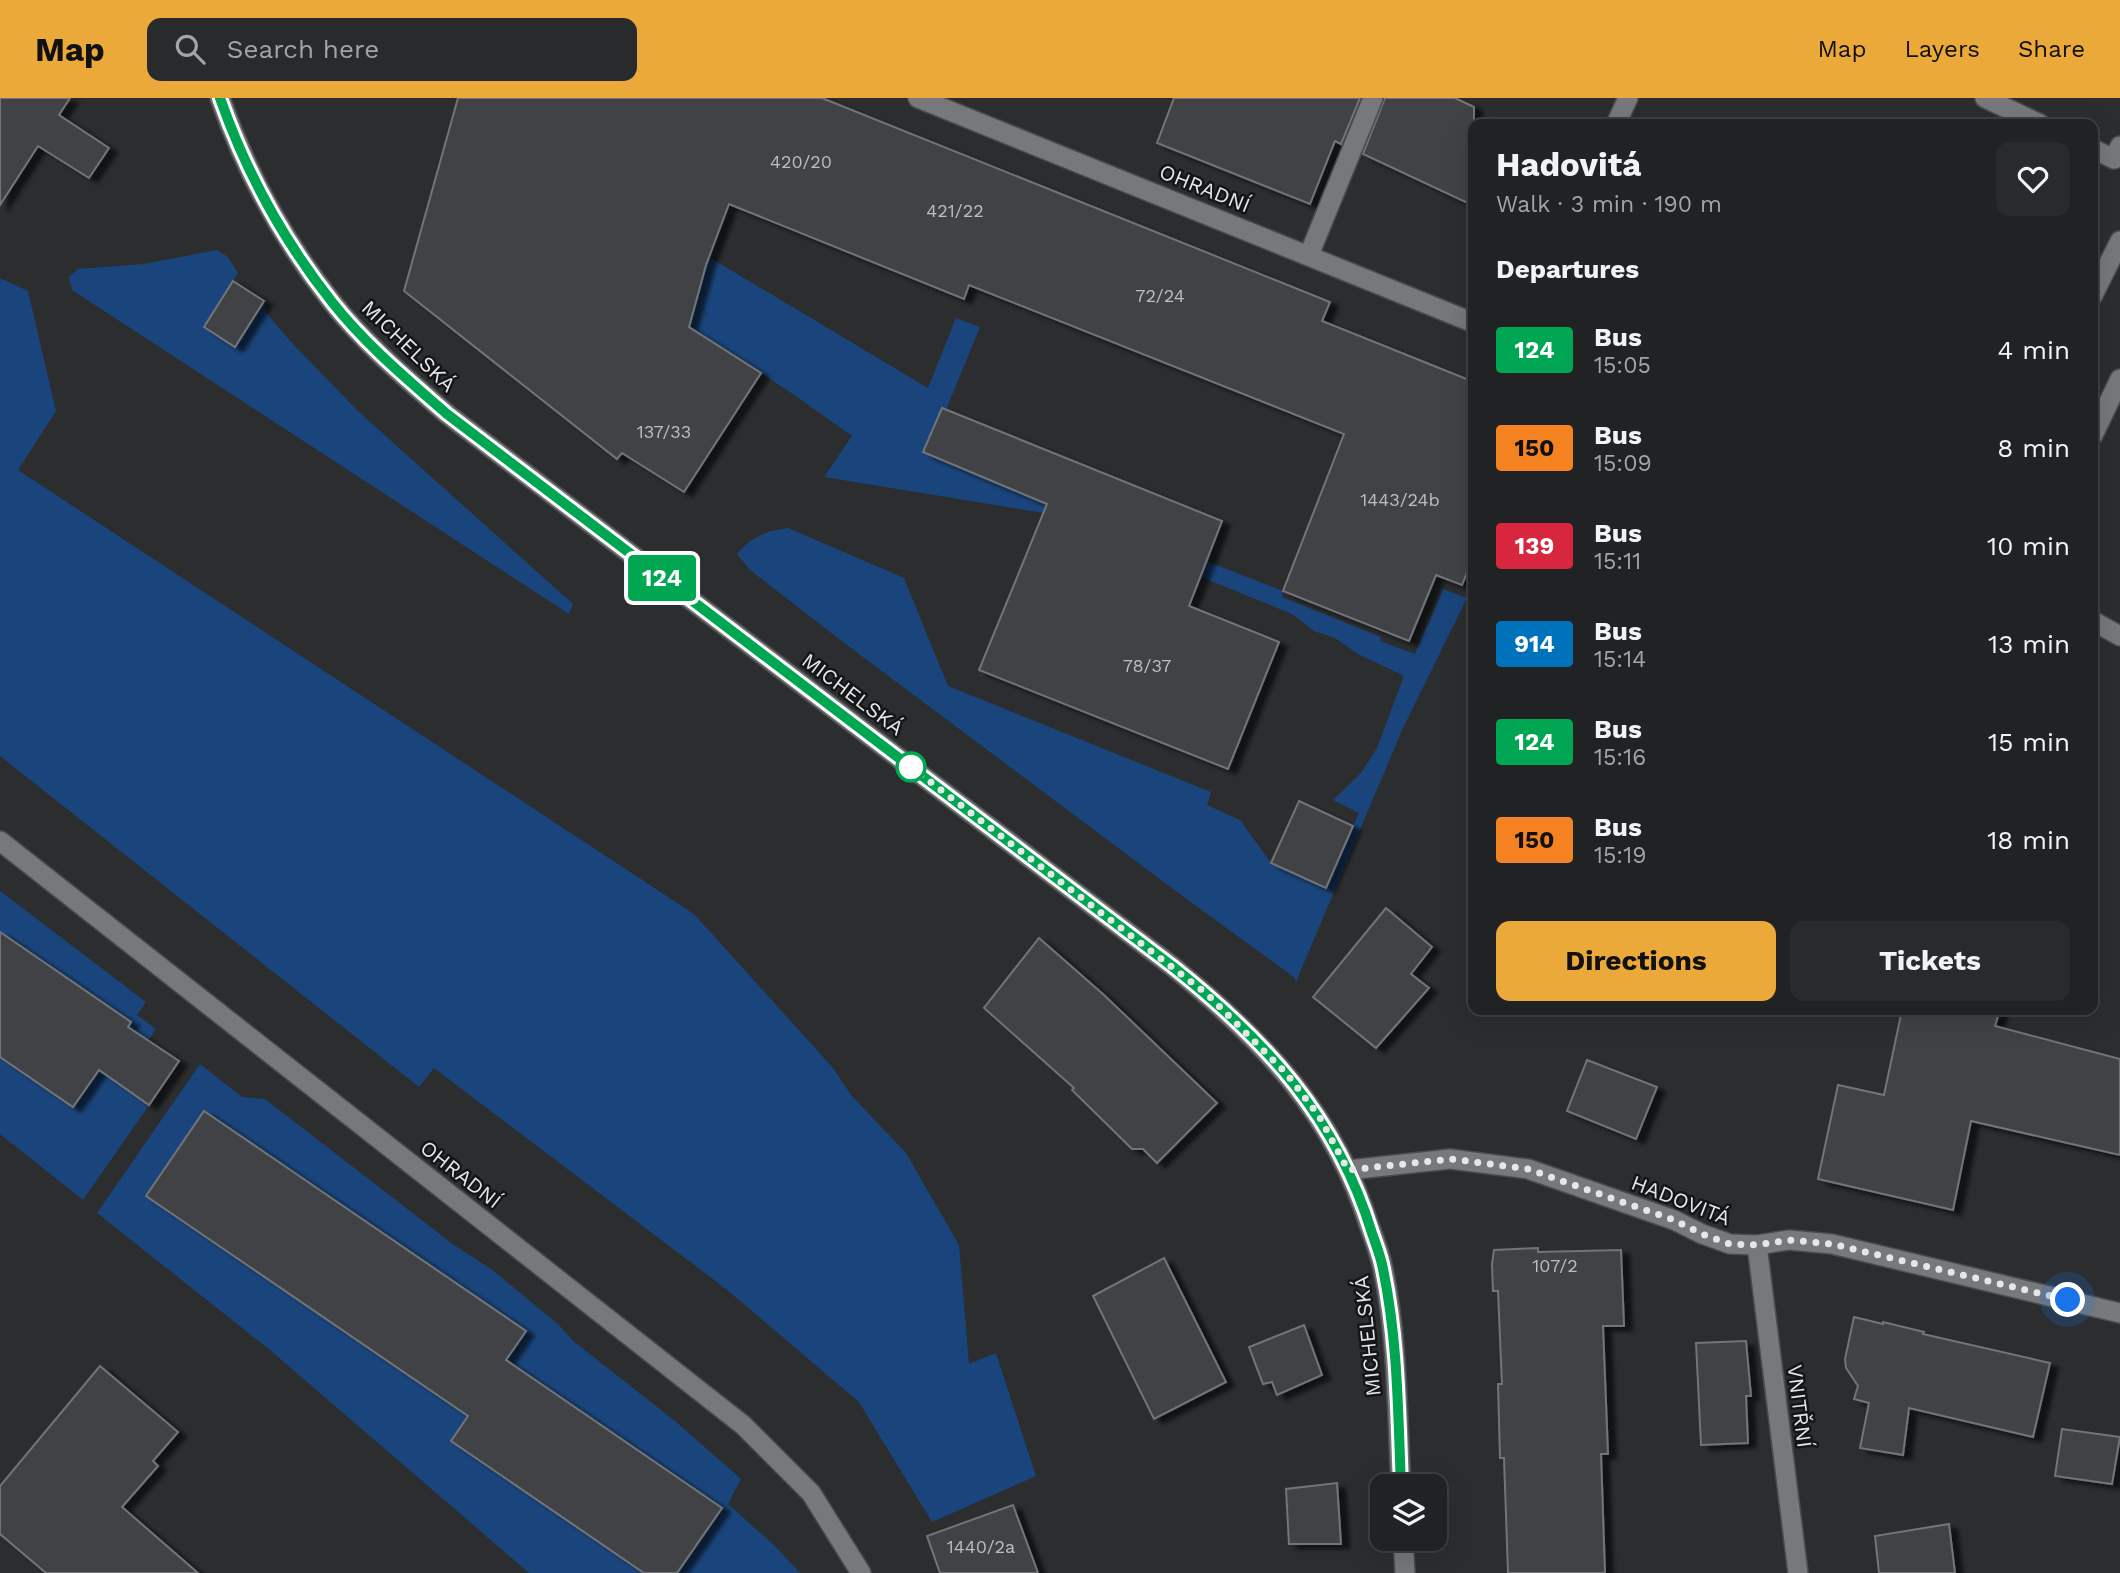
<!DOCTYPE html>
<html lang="en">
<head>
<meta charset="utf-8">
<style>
  :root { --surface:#202223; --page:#282a2b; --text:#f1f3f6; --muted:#a2a4a6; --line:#3d3f41; --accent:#eba93a }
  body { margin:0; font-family:"Work Sans",sans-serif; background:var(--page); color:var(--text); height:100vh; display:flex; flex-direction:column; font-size:26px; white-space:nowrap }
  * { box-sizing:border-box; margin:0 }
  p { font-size:23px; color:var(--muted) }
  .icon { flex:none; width:38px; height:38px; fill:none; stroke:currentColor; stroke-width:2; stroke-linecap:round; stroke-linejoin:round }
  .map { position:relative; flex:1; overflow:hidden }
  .sheet { position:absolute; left:1468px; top:21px; width:630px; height:896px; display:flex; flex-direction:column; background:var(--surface); border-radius:14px; box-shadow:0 7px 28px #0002,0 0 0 2px var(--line) }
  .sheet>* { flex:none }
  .badge { padding:0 14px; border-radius:5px; font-size:24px; line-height:46px }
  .fabs { position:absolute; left:1370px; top:1376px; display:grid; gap:14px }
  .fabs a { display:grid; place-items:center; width:77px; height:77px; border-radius:14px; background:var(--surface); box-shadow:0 7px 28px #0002,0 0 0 2px var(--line); font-size:35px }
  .you { position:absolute; width:35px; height:35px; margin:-18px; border:5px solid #fff; border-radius:50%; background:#1a73e8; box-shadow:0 0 0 10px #1a73e833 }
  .map>.badge { position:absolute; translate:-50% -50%; box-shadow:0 0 0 4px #fff }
  h2 { padding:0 28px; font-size:26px; line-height:63px }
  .round { display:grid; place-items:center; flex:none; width:74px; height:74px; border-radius:14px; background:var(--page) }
  .headline { display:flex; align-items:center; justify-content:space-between; height:119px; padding:0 28px }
  h1 { font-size:33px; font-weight:700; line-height:52px }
  .button { display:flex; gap:14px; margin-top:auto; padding:14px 28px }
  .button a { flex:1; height:80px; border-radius:14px; background:var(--accent); color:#111; font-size:28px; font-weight:700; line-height:80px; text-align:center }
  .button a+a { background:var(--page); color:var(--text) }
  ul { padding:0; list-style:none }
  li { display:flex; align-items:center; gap:21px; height:98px; padding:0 28px }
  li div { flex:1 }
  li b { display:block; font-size:26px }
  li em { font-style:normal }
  li .badge { min-width:77px; font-weight:700; text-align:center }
  header { display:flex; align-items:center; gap:42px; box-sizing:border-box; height:98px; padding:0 35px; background:var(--accent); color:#111 }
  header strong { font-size:33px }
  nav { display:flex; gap:38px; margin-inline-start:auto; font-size:24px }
  .search { width:490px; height:63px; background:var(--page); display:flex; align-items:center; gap:18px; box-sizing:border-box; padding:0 24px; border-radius:14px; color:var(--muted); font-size:26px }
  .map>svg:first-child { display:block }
  .green { fill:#1a457c }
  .building { fill:#404244; stroke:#727477; stroke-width:2; filter:url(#shadow) }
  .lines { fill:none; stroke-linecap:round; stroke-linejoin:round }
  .service-casing { stroke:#4a4b4d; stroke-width:22 }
  .minor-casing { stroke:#4a4b4d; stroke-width:22 }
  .tertiary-casing { stroke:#4a4b4d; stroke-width:22 }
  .service { stroke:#76787b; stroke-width:19 }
  .minor { stroke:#76787b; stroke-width:19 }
  .tertiary { stroke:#76787b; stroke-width:19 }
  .line-casing { stroke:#fff; stroke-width:16 }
  .line { stroke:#00a651; stroke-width:10 }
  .walk { stroke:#e5e6e8; stroke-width:7; stroke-dasharray:0 12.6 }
  .stop-dot { fill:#fff; stroke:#00a651; stroke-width:3.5 }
  .labels { text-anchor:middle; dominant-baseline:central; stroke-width:5; stroke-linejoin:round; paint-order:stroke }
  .number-label { font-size:18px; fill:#bcbdbf }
  .street-label { font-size:21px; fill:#e5e6e8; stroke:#141516 }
</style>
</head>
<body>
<header>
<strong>Map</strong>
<div class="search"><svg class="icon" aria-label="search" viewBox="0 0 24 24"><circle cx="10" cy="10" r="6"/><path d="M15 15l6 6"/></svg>Search here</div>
<nav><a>Map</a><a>Layers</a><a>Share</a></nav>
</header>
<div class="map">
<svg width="2120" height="1475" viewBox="0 0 2120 1475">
  <defs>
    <filter id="shadow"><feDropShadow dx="8" dy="4.5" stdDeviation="2" flood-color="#0009"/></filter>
  </defs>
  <rect width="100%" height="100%" fill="#2b2d2f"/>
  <g class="green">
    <path d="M 217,152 L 228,159 L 238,175 L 204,229 L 235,248 L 264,203 L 267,216 L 291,244 L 359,314 L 573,506 L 569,516 L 72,192 L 69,179 L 78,171 L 143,166 Z"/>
    <path d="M 709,159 L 928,290 L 956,220 L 980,229 L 946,312 L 942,310 L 924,355 L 1204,468 L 1206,463 L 1283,493 L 1282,499 L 1381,539 L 1380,543 L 1415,556 L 1443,491 L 1467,500 L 1402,632 L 1296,884 L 1295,880 L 1173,791 L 843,544 L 750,472 L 737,456 C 751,439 766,433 788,430 L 904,480 L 948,588 L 1211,694 L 1207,707 L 1240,722 L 1271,765 L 1326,789 L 1359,715 L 1333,702 L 1361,675 L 1377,650 L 1404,578 L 1358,556 L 1335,540 L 1314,533 L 1292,516 L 1044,415 L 824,379 L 852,338 L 790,294 L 689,229 Z"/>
    <path d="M 0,180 L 28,193 L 56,313 L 18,372 L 694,816 L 833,970 L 851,997 L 906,1055 L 959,1147 L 969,1266 L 996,1255 L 1036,1378 L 932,1424 L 859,1304 L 726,1191 L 434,970 L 419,989 L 0,658 Z"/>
    <path d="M 0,793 L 146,904 L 137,917 L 156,931 L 119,985 L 149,1007 L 83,1102 L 0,1036 L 0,959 L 73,1009 L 131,924 L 0,834 Z"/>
    <path d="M 200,966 L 242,999 L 265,1001 L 454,1147 L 491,1171 L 558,1226 L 572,1242 L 675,1323 L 741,1381 L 728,1406 L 775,1448 L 800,1475 L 677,1475 L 721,1410 L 506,1262 L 525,1234 L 204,1014 L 147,1099 L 468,1318 L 451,1344 L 644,1475 L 529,1475 L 270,1252 L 97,1115 Z"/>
  </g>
  <g class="building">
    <path d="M 0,0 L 70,0 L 59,17 L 109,50 L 89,80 L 38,48 L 0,107 Z"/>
    <path d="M 458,0 L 822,0 L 1330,204 L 1322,223 L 1474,284 L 1474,457 L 1462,487 L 1436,477 L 1409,543 L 1283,493 L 1344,336 L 969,187 L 964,201 L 729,106 L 706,167 L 689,229 L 761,275 L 684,394 L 622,355 L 617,361 L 404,193 Z"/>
    <path d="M 1174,0 L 1360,0 L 1341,46 L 1335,43 L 1310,106 L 1157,45 Z"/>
    <path d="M 1385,0 L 1455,0 L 1474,9 L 1474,108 L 1363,56 Z"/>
    <path d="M 233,183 L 264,203 L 235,249 L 204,229 Z"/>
    <path d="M 942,310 L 1222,423 L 1189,508 L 1279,544 L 1228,671 L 979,572 L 1047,406 L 923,354 Z"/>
    <path d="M 1299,703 L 1353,728 L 1326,790 L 1271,765 Z"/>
    <path d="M 1386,810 L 1432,849 L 1411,876 L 1429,890 L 1376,950 L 1313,899 Z"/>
    <path d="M 0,834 L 131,924 L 128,929 L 179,963 L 149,1007 L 99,972 L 73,1009 L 0,959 Z"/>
    <path d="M 1039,840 L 1104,897 L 1217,1005 L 1157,1065 L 1143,1051 L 1132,1051 L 1072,992 L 1074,990 L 984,910 Z"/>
    <path d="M 1902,912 L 2000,912 L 1995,928 L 2120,961 L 2120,1057 L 1971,1023 L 1953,1112 L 1818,1081 L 1838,987 L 1884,997 Z"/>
    <path d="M 1587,962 L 1657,989 L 1636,1041 L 1567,1013 Z"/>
    <path d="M 204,1013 L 526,1233 L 506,1262 L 722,1410 L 677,1475 L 644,1475 L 451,1343 L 468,1318 L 146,1098 Z"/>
    <path d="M 1538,1150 L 1538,1154 L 1621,1152 L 1624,1228 L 1603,1228 L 1608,1356 L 1601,1356 L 1605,1475 L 1508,1475 L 1504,1360 L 1500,1360 L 1498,1286 L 1502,1286 L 1498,1193 L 1493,1193 L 1492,1166 L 1494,1152 Z"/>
    <path d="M 1164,1160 L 1226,1284 L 1154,1321 L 1093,1198 Z"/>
    <path d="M 1854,1219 L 1883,1226 L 1883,1224 L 1924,1234 L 1923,1236 L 2050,1265 L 2033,1339 L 1909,1310 L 1903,1357 L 1860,1350 L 1869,1305 L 1854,1301 L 1858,1288 L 1846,1270 L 1845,1261 Z"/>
    <path d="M 1304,1227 L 1322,1277 L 1277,1297 L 1272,1284 L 1263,1286 L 1249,1249 Z"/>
    <path d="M 1746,1243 L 1751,1298 L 1746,1298 L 1748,1345 L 1701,1347 L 1696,1245 Z"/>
    <path d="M 100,1268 L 178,1334 L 153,1363 L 158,1368 L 122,1409 L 198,1475 L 46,1475 L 0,1436 L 0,1388 Z"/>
    <path d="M 2062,1331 L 2120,1339 L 2112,1386 L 2055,1378 Z"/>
    <path d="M 1337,1385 L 1341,1446 L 1289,1446 L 1286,1391 Z"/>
    <path d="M 1013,1407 L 1038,1475 L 940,1475 L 927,1438 Z"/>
    <path d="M 1949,1426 L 1955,1475 L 1879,1475 L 1875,1438 Z"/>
  </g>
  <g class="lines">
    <g class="service-casing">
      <g id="service">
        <path d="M 1985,0 L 2040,26"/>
        <path d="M 1616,26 L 1628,0"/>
        <path d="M 2093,51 L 2114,61 L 2120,48"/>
        <path d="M 1309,157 L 1373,0"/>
        <path d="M 2093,197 L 2120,143"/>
        <path d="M 2093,337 L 2120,281"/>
      </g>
    </g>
    <g class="minor-casing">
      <g id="minor">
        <path d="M 918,0 L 1474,225"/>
        <path d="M 2093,523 L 2120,538"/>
        <path d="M 0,743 L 743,1327 L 811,1395 L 861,1475"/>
        <path d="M 1348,1072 L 1450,1061 L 1528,1071 L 1674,1122 L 1702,1136 L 1730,1146 L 1757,1147 L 1789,1142 L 1832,1146 L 2120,1215"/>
        <path d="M 1757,1147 L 1798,1475"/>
      </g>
    </g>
    <g class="tertiary-casing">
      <g id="tertiary">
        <path d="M 220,0 C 246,74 283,142 332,204 C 365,246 407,281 447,316 L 1172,868 C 1263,942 1334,1015 1370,1130 C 1375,1143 1380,1157 1383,1171 C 1398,1242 1397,1316 1401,1388"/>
        <path d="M 1403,1440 L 1405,1475"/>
      </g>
    </g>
    <use href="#service" class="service"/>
    <use href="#minor" class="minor"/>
    <use href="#tertiary" class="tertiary"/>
  </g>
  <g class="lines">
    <g class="line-casing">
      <path id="line" d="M 220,0 C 246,74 283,142 332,204 C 365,246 407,281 447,316 L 1172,868 C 1266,943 1336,1018 1372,1135 C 1376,1147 1381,1159 1383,1171 C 1398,1242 1398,1316 1401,1388"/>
    </g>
    <use href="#line" class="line"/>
    <path class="walk" d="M 911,669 L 1207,896 L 1286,975 L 1319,1018 L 1348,1072 L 1451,1061 L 1528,1071 L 1674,1122 L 1702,1136 L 1730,1146 L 1757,1147 L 1789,1142 L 1832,1146 L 2068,1202"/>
  </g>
  <circle class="stop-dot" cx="911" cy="669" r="14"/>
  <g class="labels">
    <g class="number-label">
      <text x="801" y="63">420/20</text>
      <text x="955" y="112">421/22</text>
      <text x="1160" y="197">72/24</text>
      <text x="664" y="333">137/33</text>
      <text x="1400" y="401">1443/24b</text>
      <text x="1147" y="567">78/37</text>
      <text x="1555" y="1167">107/2</text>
      <text x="981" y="1448">1440/2a</text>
    </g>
    <g class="street-label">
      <text transform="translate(1205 90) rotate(22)">OHRADNÍ</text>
      <text transform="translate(409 248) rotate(44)">MICHELSKÁ</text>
      <text transform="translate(853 596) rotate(37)">MICHELSKÁ</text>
      <text transform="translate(461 1076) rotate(38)">OHRADNÍ</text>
      <text transform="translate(1681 1102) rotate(21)">HADOVITÁ</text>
      <text transform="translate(1367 1238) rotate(-96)">MICHELSKÁ</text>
      <text transform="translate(1800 1308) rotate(83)">VNITŘNÍ</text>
    </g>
  </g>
</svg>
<div class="fabs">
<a><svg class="icon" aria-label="layers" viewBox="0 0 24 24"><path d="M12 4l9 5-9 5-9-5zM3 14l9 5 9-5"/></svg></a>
</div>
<div class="you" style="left:2068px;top:1202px"></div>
<b class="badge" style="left:662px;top:480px;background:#00a651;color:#fff">124</b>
<section class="sheet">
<div class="headline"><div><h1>Hadovitá</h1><p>Walk · 3 min · 190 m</p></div><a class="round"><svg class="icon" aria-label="heart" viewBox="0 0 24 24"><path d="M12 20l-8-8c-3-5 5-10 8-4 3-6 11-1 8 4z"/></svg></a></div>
<h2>Departures</h2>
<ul>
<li><span class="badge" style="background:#00a651;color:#fff">124</span><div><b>Bus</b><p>15:05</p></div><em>4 min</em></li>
<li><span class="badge" style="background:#f58220;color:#111">150</span><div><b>Bus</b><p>15:09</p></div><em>8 min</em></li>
<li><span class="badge" style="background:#d7263d;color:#fff">139</span><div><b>Bus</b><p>15:11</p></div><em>10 min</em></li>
<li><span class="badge" style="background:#0072bc;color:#fff">914</span><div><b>Bus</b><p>15:14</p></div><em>13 min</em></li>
<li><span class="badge" style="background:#00a651;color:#fff">124</span><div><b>Bus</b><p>15:16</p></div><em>15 min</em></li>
<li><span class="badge" style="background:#f58220;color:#111">150</span><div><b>Bus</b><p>15:19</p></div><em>18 min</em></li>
</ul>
<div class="button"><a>Directions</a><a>Tickets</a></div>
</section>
</div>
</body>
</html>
